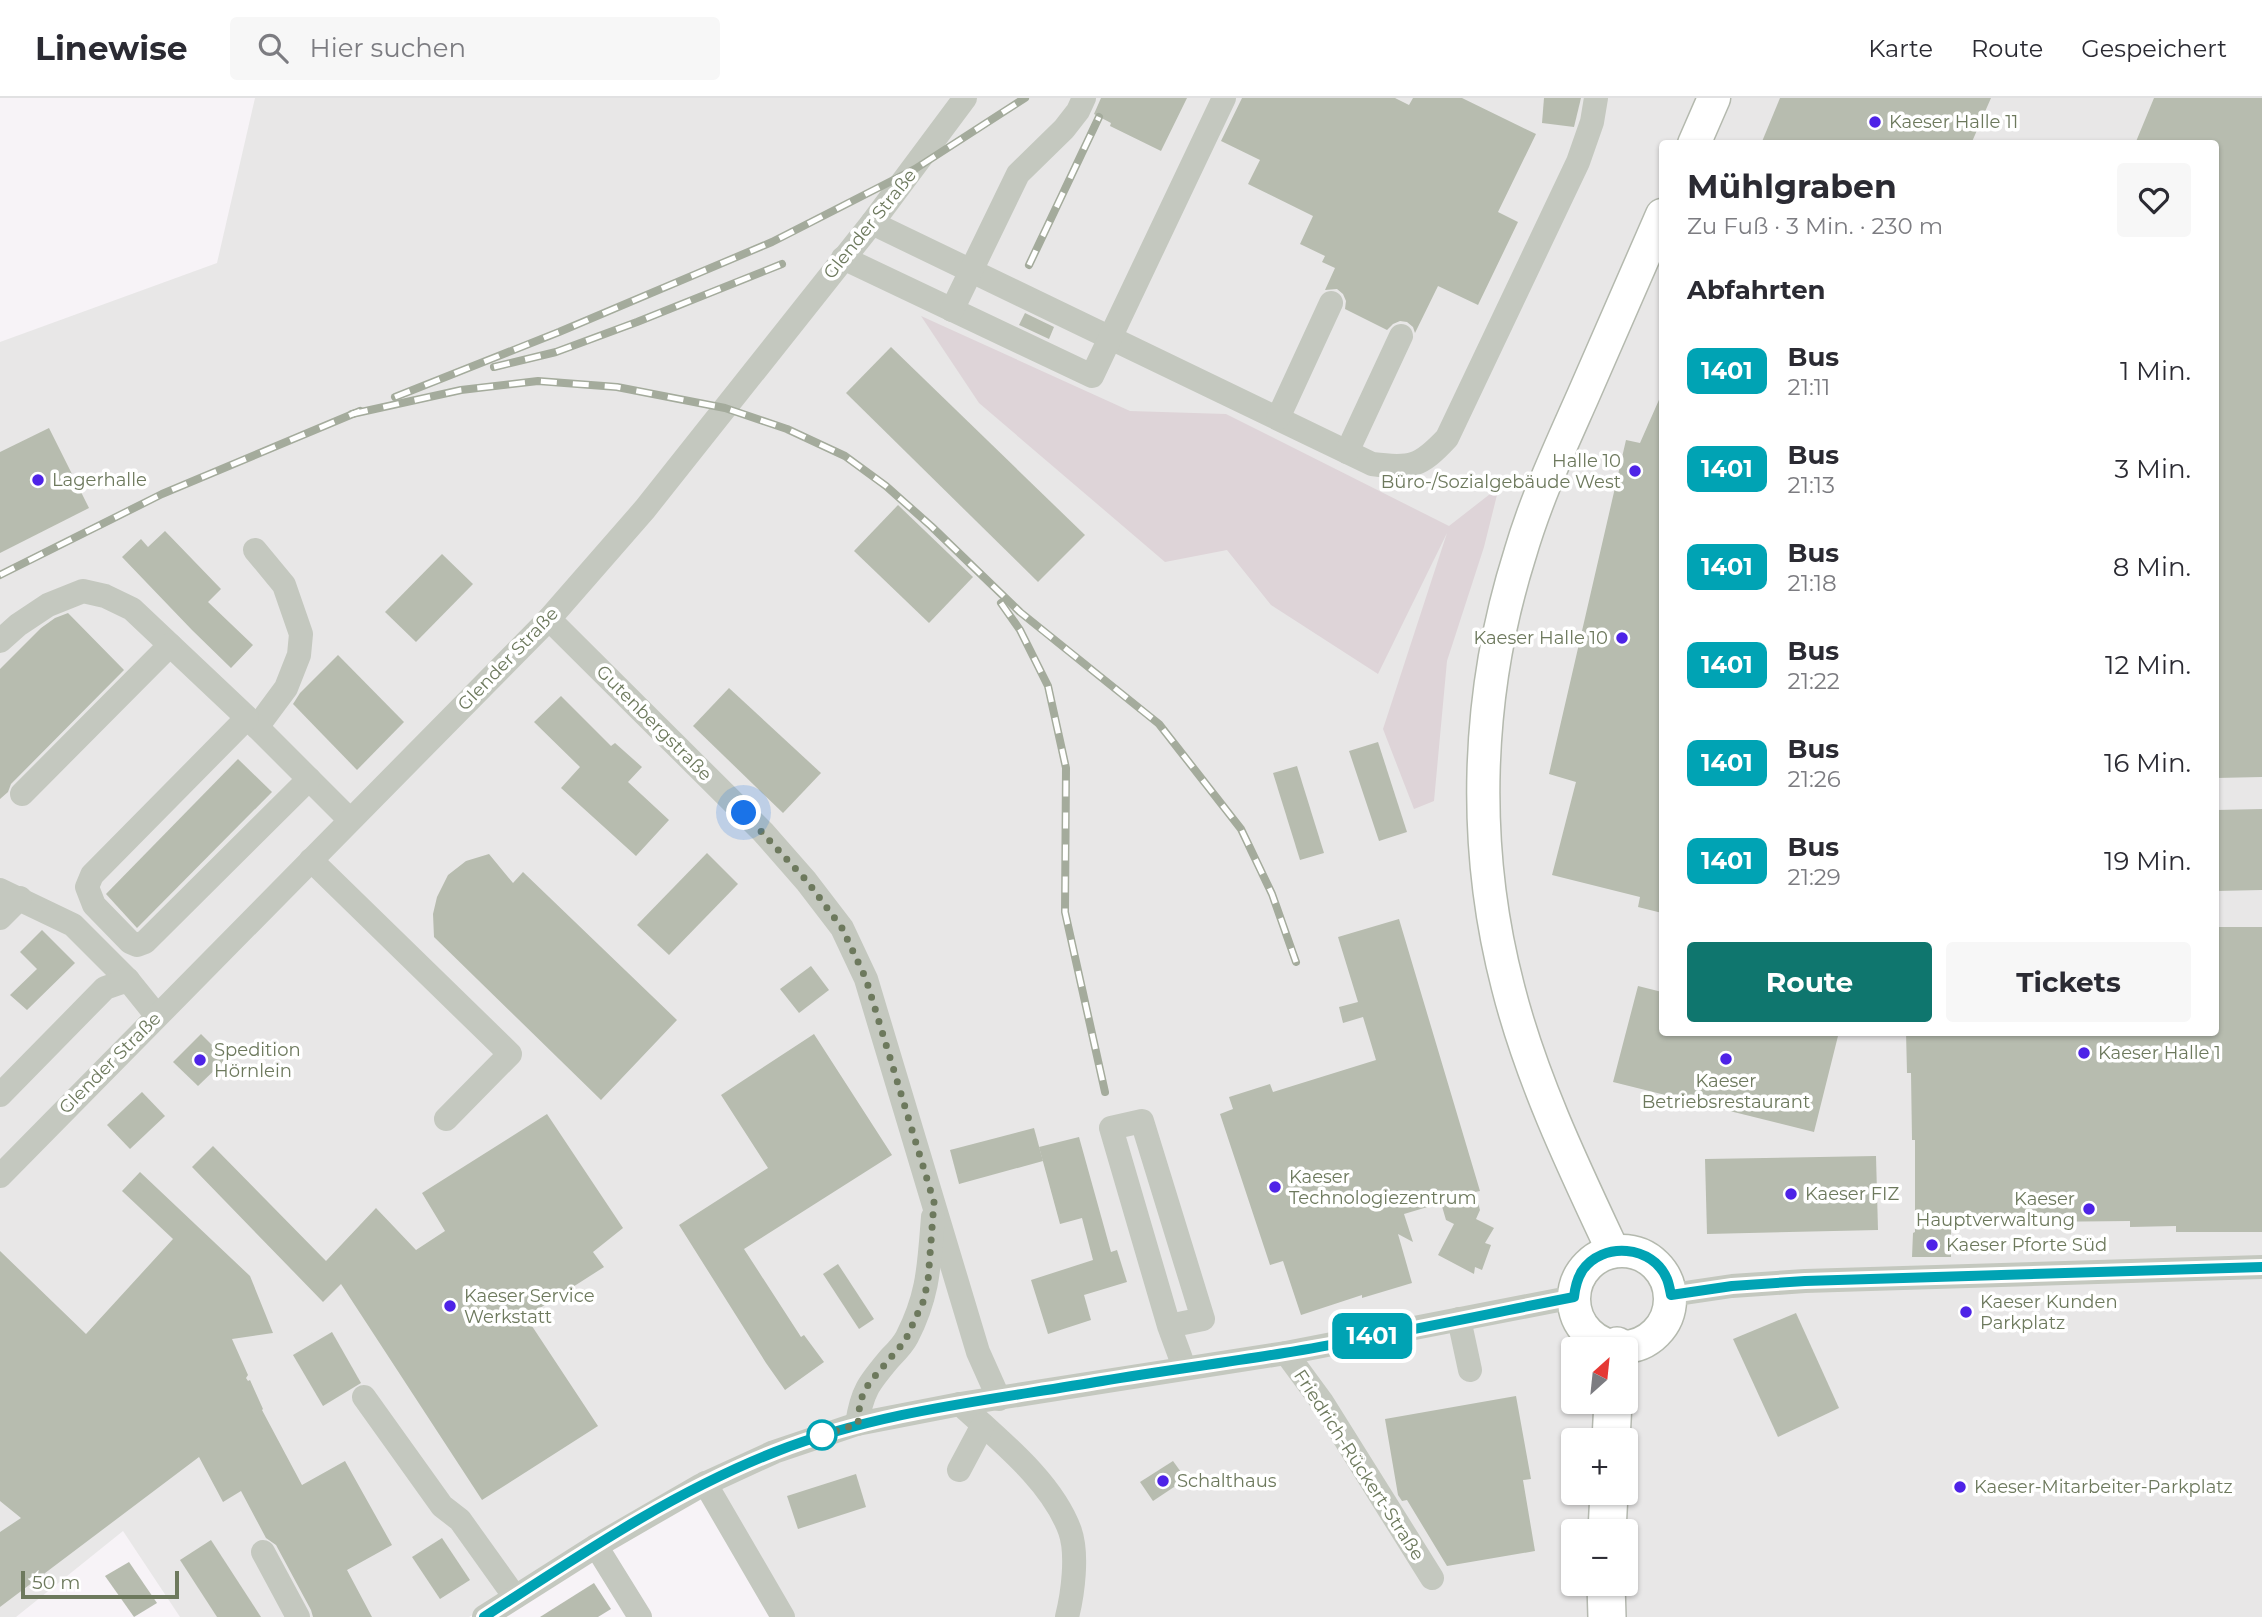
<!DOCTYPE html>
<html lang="de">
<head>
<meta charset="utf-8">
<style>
  :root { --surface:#fff; --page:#f7f7f7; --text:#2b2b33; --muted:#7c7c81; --line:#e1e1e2; --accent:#0f766e }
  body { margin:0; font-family:Montserrat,sans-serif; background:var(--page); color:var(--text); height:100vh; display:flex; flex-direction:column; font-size:26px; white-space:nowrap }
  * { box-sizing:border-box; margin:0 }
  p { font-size:23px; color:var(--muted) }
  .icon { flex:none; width:38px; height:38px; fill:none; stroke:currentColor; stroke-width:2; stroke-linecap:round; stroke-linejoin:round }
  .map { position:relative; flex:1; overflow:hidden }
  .drawer { position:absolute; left:1659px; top:42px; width:560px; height:896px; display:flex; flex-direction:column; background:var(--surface); border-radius:7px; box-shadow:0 2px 5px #0004 }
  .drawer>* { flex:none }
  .badge { padding:0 14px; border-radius:10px; font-size:24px; line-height:46px }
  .needle { width:46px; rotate:27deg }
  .controls { position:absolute; left:1561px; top:1239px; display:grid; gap:14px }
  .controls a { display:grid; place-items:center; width:77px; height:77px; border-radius:7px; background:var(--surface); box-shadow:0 2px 5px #0004; font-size:35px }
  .scale { position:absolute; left:21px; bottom:18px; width:158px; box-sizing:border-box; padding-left:7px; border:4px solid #6d795d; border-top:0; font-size:19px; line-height:24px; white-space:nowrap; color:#6d795d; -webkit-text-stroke:5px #fff; paint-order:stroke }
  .you { position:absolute; width:35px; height:35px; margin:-18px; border:5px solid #fff; border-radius:50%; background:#1a73e8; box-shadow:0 0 0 10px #1a73e833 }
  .map>.badge { position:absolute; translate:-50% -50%; box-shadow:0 0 0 4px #fff }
  h2 { padding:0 28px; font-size:26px; line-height:63px }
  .round { display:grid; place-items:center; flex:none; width:74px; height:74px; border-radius:7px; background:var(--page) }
  .overview { display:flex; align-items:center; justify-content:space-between; height:119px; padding:0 28px }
  h1 { font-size:33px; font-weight:700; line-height:52px }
  .action { display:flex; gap:14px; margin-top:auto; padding:14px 28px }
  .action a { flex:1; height:80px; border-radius:7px; background:var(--accent); color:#fff; font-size:28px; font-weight:700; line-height:80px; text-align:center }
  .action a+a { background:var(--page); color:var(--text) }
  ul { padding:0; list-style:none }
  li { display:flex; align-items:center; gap:21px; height:98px; padding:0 28px }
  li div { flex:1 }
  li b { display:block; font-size:26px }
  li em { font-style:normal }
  li .badge { min-width:77px; font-weight:700; text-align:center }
  header { display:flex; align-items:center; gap:42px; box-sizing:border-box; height:98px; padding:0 35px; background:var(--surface); border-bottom:2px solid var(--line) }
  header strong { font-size:33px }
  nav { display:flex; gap:38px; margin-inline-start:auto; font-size:24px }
  .search { width:490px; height:63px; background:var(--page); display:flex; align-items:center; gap:18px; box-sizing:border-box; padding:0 24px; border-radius:7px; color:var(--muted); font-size:26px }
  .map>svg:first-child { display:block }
  .built { fill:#e8e7e7; fill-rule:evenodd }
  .green { fill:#ded4d8 }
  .building { fill:#b7bcaf }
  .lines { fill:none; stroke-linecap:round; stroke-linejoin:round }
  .major-casing { stroke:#b4b9ae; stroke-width:35 }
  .highway-casing { stroke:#b5b9b0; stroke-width:40 }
  .minor { stroke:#c4c8bf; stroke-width:24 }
  .major { stroke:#fff; stroke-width:32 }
  .highway { stroke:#fff; stroke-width:37 }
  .rail-casing { stroke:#a4ab9c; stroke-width:8 }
  .rail { stroke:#fff; stroke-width:5; stroke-dasharray:16; stroke-linecap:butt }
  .line-casing { stroke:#fff; stroke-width:16 }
  .line { stroke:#00a3b4; stroke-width:10 }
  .walk { stroke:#6d795d; stroke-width:7; stroke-dasharray:0 12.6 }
  .poi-dot { fill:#4e23e7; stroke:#fff; stroke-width:2.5 }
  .stop-dot { fill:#fff; stroke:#00a3b4; stroke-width:3.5 }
  .labels { text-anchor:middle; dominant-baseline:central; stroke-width:7; stroke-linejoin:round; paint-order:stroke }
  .poi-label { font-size:18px; fill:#6d795d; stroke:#fff; text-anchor:start }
  .street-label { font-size:18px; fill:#6d795d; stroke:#fff }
</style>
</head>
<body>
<header>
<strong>Linewise</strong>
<div class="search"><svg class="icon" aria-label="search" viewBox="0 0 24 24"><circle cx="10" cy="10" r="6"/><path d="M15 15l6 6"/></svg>Hier suchen</div>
<nav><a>Karte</a><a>Route</a><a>Gespeichert</a></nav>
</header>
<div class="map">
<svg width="2262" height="1519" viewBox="0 0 2262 1519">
  <rect width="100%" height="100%" fill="#f7f3f7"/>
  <path class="built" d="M 255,0 L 2262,0 L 2262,1519 L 775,1519 L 700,1388 L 469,1519 L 180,1519 L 123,1433 L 16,1519 L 0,1519 L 0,244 L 217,165 ZM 1662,46 L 2216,46 L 2216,934 L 1662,934 ZM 1573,1251 L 1626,1251 L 1626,1304 L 1573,1304 ZM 1573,1342 L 1626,1342 L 1626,1395 L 1573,1395 ZM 1573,1433 L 1626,1433 L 1626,1486 L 1573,1486 Z"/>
  <path class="green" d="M 921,218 L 1130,313 L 1226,316 L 1449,428 L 1499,389 L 1484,449 L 1447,563 L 1434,703 L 1414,711 L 1383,631 L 1447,435 L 1378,576 L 1271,507 L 1227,452 L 1165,464 L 979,305 Z"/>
  <g class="building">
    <path d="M 1101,0 L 1187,0 L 1161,53 L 1110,28 L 1111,25 L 1094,16 Z"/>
    <path d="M 1242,0 L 1395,0 L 1409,7 L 1413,0 L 1462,0 L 1536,36 L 1498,114 L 1518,124 L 1478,207 L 1438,188 L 1415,235 L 1413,229 L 1407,224 L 1400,223 L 1393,226 L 1387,232 L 1345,211 L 1346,203 L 1343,196 L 1337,191 L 1325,192 L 1335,170 L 1322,164 L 1325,158 L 1300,146 L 1313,118 L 1248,86 L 1260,62 L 1221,43 Z"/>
    <path d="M 1544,0 L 1581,0 L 1574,29 L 1542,25 Z"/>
    <path d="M 1780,0 L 1991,0 L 1971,46 L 1761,46 Z"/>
    <path d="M 2154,0 L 2262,0 L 2262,679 L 2216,680 L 2216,46 L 2135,46 Z"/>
    <path d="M 1025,215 L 1054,229 L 1049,241 L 1019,227 Z"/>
    <path d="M 891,249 L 1085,437 L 1038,484 L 846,295 Z"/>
    <path d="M 1662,295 L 1662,815 L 1638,809 L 1640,799 L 1552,777 L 1576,684 L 1549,676 L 1626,342 L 1640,345 Z"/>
    <path d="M 49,330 L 89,410 L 0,455 L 0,354 Z"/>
    <path d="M 898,407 L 973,479 L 929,525 L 854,453 Z"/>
    <path d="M 165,433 L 221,491 L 208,504 L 253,547 L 231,570 L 192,532 L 122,459 L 141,441 L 148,449 Z"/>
    <path d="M 442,456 L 473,486 L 416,544 L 385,514 Z"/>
    <path d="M 68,515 L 124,572 L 11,686 L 8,694 L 0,701 L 0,571 L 41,530 L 55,520 Z"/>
    <path d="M 338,557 L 404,624 L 357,672 L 293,606 L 300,595 Z"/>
    <path d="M 729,590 L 821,675 L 783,715 L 693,628 Z"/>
    <path d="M 561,598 L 611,648 L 615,645 L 642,669 L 628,684 L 669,722 L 636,758 L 561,690 L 580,669 L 534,624 Z"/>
    <path d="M 1378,644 L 1407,734 L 1379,743 L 1349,653 Z"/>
    <path d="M 238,661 L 272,694 L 137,830 L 106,796 Z"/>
    <path d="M 1297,668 L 1324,755 L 1300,762 L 1273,675 Z"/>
    <path d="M 2262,711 L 2262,792 L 2216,793 L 2216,712 Z"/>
    <path d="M 707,755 L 738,786 L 669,857 L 637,827 Z"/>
    <path d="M 489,756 L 513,785 L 523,774 L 677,922 L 601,1002 L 434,839 L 433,816 L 437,799 L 448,777 L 466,763 Z"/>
    <path d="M 1399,821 L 1480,1093 L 1475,1094 L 1480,1112 L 1476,1121 L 1494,1130 L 1485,1145 L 1491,1147 L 1482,1172 L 1475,1169 L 1474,1176 L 1438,1157 L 1454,1126 L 1446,1122 L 1441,1105 L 1404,1116 L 1413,1144 L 1398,1136 L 1412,1185 L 1362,1200 L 1362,1197 L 1301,1217 L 1283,1163 L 1270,1167 L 1220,1016 L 1233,1011 L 1229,999 L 1270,986 L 1273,994 L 1376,962 L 1363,919 L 1343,925 L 1339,909 L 1358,904 L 1338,839 Z"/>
    <path d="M 2216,829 L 2262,829 L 2262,1134 L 2176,1134 L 2176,1128 L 2130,1129 L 2130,1123 L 1951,1125 L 1951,1159 L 1912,1159 L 1913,1135 L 1915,1134 L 1915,1042 L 1912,1042 L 1911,975 L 1907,975 L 1906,934 L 2216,934 Z"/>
    <path d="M 42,832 L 75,865 L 27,912 L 10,897 L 37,871 L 20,854 Z"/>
    <path d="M 811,868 L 829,892 L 799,915 L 780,891 Z"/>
    <path d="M 1638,888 L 1662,894 L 1662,934 L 1823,934 L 1838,938 L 1814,1034 L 1613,984 Z"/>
    <path d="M 201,936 L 226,961 L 198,988 L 173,964 Z"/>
    <path d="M 814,936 L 892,1057 L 744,1151 L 801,1239 L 804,1237 L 824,1264 L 785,1292 L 766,1265 L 679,1127 L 768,1070 L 721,997 Z"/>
    <path d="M 142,994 L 165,1018 L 130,1051 L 107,1027 Z"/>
    <path d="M 547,1016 L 623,1130 L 593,1154 L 604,1169 L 526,1219 L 598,1328 L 482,1402 L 341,1186 L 323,1204 L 192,1069 L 213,1048 L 326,1163 L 376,1110 L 416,1152 L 445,1133 L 422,1095 Z"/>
    <path d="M 1034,1030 L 1043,1063 L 959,1086 L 950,1052 Z"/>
    <path d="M 1079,1039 L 1111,1154 L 1117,1152 L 1127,1184 L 1084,1197 L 1091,1222 L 1048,1236 L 1031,1182 L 1093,1162 L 1082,1120 L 1060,1126 L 1039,1049 Z"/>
    <path d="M 1876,1058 L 1878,1132 L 1707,1136 L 1705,1061 Z"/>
    <path d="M 140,1074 L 250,1178 L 273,1235 L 232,1241 L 248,1277 L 246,1280 L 248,1283 L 250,1282 L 263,1311 L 262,1312 L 302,1387 L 345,1363 L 392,1447 L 347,1472 L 372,1519 L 313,1519 L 311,1512 L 276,1447 L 266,1440 L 241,1393 L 223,1404 L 199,1359 L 0,1509 L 0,1434 L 21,1420 L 0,1403 L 0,1153 L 86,1236 L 173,1141 L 122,1093 Z"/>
    <path d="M 838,1166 L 874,1221 L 859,1231 L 823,1176 Z"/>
    <path d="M 1796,1215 L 1839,1310 L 1778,1339 L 1733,1241 Z"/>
    <path d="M 332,1234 L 361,1285 L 323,1308 L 293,1257 Z"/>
    <path d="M 1516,1298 L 1531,1381 L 1523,1382 L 1535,1453 L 1447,1468 L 1407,1402 L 1402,1403 L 1398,1397 L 1385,1321 Z"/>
    <path d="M 1173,1363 L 1186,1381 L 1153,1403 L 1140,1384 Z"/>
    <path d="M 856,1376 L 866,1409 L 798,1431 L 787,1398 Z"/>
    <path d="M 442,1440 L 470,1482 L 440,1501 L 412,1459 Z"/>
    <path d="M 211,1442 L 261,1519 L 217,1519 L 180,1462 Z"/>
    <path d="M 129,1464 L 157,1505 L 134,1519 L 105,1478 Z"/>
    <path d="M 594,1485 L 611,1511 L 598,1519 L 540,1519 Z"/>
  </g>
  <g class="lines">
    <g class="major-casing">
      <g id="major">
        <path d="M 1694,46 L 1714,0"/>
        <circle cx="1622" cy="1201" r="48"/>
        <path d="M 1613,1153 C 1573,1068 1531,980 1508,889 C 1471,747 1476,595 1520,456 C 1536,401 1560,350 1583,298 C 1609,238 1636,178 1662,117"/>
      </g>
    </g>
    <g class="highway-casing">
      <g id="highway">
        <path d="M 1617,1251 L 1617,1248"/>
        <path d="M 1611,1342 L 1613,1304"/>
        <path d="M 1607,1433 L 1609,1395"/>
        <path d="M 1606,1486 L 1607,1519"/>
      </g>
    </g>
    <g class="minor">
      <path d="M 872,125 L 1372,366 C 1411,371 1420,369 1447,340 L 1578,64 L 1592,24 L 1596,0"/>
      <path d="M 843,160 L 1092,278 L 1224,0"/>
      <path d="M 952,212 L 1018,76 L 1064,31 L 1078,13 L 1084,0"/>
      <path d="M 1278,320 L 1331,205"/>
      <path d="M 1347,354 L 1401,238"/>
      <path d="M 255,452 L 284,487 L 301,536 L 299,557 L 286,590 L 257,629"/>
      <path d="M 549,521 L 763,734 L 806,783 L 842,830 L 866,881 L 978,1254 L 999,1301"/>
      <path d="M 0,543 L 18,527 L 48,507 L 83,493 L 105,498 L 132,511 L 257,629 L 350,722"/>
      <path d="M 247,620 L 92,777 L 87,789 L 94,807 L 130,844 L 137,847 L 145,844 L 309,681"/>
      <path d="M 22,696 L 170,547"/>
      <path d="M 311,762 L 510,956 L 446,1021"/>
      <path d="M 0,792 L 73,827 L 128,882"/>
      <path d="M 0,820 L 20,800"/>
      <path d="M 0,997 L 105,890 L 128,882 L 157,918"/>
      <path d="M 0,1078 L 549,521 L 645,411 L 872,125 L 965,0"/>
      <path d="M 1671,1197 L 1732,1188 L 1805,1183 L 2262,1169"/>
      <path d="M 1459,1221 L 1470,1272"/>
      <path d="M 1169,1228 L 1203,1221 L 1142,1023 L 1111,1030 L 1169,1228 L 1184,1269"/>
      <path d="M 1286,1255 L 1322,1304 L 1432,1480"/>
      <path d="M 364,1299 L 442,1408 L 460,1422 L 515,1499"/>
      <path d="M 960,1306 C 998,1341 1052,1383 1070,1433 C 1078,1456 1073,1495 1067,1519"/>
      <path d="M 857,1326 C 862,1293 869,1285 890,1260 C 896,1254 903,1247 907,1239 C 929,1196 929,1167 933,1119"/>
      <path d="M 959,1372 L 983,1327"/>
      <path d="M 705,1385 L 783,1519"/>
      <path d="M 596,1448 L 640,1519"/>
      <path d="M 263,1454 L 298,1519"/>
      <path d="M 484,1519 L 596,1448 L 700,1388 L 774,1354 L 857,1326 L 960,1306 L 1286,1255 L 1574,1199"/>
    </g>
    <use href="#major" class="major"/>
    <use href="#highway" class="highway"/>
    <g class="rail-casing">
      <g id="rail">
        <path d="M 1029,167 L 1099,19"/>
        <path d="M 494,269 L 556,254 L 637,224 L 782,166"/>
        <path d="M 395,299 L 559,234 L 772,144 L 915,71 L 1025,0"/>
        <path d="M 352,316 L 461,292 L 538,283 L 617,289 L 725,310 L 787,331 L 845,358 L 886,388 L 931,428 L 1020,514 L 1159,626 L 1241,731 L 1272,796 L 1296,864"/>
        <path d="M 0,477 L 162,396 L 360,313"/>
        <path d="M 1001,505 L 1020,532 L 1048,588 L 1066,670 L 1065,814 L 1105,994"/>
      </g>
    </g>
    <use href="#rail" class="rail"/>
  </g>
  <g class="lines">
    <g class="line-casing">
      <path id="line" d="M 484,1519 C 577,1459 671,1395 775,1354 C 879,1313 992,1302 1102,1283 C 1162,1273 1223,1265 1284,1255 C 1381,1239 1477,1218 1574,1199 C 1575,1190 1577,1181 1582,1173 C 1602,1143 1653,1147 1667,1181 C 1669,1186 1670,1192 1671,1197 L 1732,1188 L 1805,1183 L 2262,1169"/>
    </g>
    <use href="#line" class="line"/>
    <path class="walk" d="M 744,715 L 807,783 L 842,830 L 866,881 L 934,1104 L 928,1183 L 923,1204 L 905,1243 L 869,1285 L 860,1303 L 858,1326 L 816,1339 L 822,1337"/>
  </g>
  <g class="poi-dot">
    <circle cx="1875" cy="24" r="7"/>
    <circle cx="1635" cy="373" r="7"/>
    <circle cx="38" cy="382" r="7"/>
    <circle cx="1622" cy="540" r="7"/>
    <circle cx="2084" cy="955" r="7"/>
    <circle cx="1726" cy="961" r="7"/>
    <circle cx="200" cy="962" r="7"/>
    <circle cx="1275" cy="1089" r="7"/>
    <circle cx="1791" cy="1096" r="7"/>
    <circle cx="2089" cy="1111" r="7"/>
    <circle cx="1932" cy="1147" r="7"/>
    <circle cx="450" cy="1208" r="7"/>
    <circle cx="1966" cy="1214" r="7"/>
    <circle cx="1163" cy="1383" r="7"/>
    <circle cx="1960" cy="1389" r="7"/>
  </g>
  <circle class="stop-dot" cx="822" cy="1337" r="14"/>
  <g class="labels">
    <g class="poi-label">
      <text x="1889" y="24">Kaeser Halle 11</text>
      <text x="1621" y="363" text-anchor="end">Halle 10<tspan x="1621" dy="21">Büro-/Sozialgebäude West</tspan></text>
      <text x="52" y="382">Lagerhalle</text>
      <text x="1608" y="540" text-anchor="end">Kaeser Halle 10</text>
      <text x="214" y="952">Spedition<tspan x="214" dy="21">Hörnlein</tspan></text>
      <text x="2098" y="955">Kaeser Halle 1</text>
      <text x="1726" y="983" text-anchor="middle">Kaeser<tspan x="1726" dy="21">Betriebsrestaurant</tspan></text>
      <text x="1289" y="1079">Kaeser<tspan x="1289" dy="21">Technologiezentrum</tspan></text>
      <text x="1805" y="1096">Kaeser FIZ</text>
      <text x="2075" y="1101" text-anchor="end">Kaeser<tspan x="2075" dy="21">Hauptverwaltung</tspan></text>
      <text x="1946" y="1147">Kaeser Pforte Süd</text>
      <text x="464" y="1198">Kaeser Service<tspan x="464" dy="21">Werkstatt</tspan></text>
      <text x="1980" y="1204">Kaeser Kunden<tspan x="1980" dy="21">Parkplatz</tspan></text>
      <text x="1177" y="1383">Schalthaus</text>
      <text x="1974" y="1389">Kaeser-Mitarbeiter-Parkplatz</text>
    </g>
    <g class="street-label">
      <text transform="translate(870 126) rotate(-51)">Glender Straße</text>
      <text transform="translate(508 561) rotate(-46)">Glender Straße</text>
      <text transform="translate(654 625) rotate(45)">Gutenbergstraße</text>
      <text transform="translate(110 965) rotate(-45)">Glender Straße</text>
      <text transform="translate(1359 1367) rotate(57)">Friedrich-Rückert-Straße</text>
    </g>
  </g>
</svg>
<div class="controls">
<a><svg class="needle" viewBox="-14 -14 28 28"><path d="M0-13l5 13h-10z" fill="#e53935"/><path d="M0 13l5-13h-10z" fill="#7c7c81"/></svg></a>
<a>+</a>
<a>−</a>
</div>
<div class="scale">50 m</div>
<div class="you" style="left:744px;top:715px"></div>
<b class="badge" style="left:1372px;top:1238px;background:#00a3b4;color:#fff">1401</b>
<section class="drawer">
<div class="overview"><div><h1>Mühlgraben</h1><p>Zu Fuß · 3 Min. · 230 m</p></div><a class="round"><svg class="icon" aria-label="heart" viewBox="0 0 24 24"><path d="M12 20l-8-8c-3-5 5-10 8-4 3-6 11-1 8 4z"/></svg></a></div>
<h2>Abfahrten</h2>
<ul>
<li><span class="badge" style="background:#00a3b4;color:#fff">1401</span><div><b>Bus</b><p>21:11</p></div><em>1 Min.</em></li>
<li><span class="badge" style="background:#00a3b4;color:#fff">1401</span><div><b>Bus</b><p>21:13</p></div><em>3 Min.</em></li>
<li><span class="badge" style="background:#00a3b4;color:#fff">1401</span><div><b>Bus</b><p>21:18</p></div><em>8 Min.</em></li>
<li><span class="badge" style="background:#00a3b4;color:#fff">1401</span><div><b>Bus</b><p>21:22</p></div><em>12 Min.</em></li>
<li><span class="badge" style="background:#00a3b4;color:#fff">1401</span><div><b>Bus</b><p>21:26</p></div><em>16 Min.</em></li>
<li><span class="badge" style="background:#00a3b4;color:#fff">1401</span><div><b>Bus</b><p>21:29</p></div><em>19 Min.</em></li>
</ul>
<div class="action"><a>Route</a><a>Tickets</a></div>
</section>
</div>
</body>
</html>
